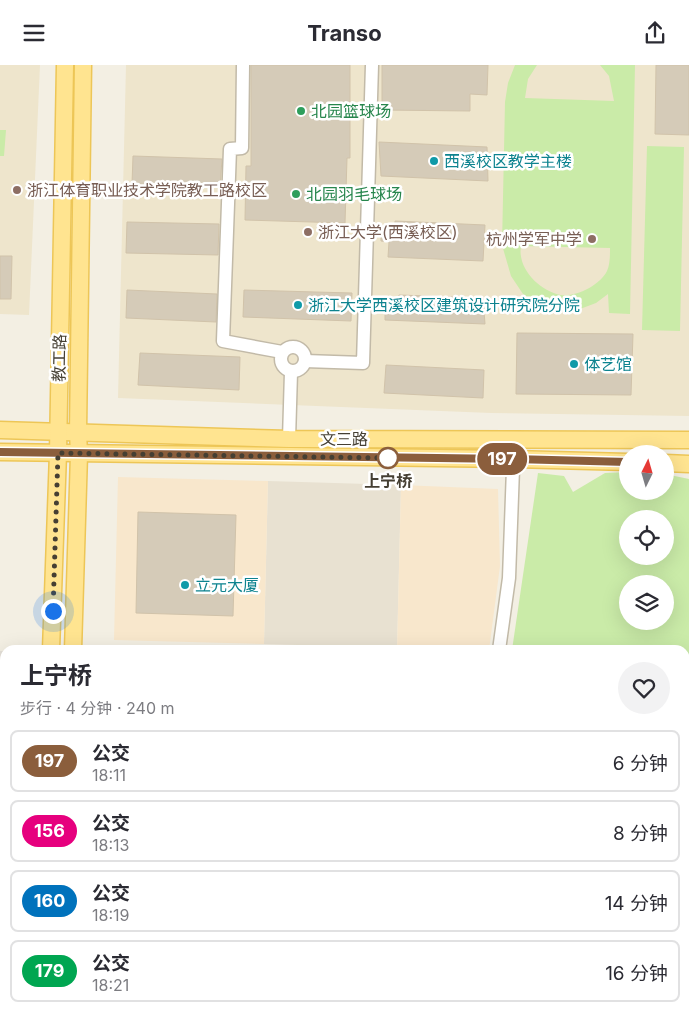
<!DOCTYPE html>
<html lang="zh">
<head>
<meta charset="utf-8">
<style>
  :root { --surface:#fff; --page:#f2f2f3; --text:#2b2b33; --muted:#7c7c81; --line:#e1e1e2 }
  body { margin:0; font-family:Inter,"Noto Sans SC",sans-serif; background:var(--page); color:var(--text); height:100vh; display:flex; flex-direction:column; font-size:19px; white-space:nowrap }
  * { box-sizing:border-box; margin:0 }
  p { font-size:16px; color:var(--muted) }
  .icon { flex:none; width:28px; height:28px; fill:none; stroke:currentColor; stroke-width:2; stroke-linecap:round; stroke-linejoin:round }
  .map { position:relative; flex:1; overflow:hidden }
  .details { position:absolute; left:0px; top:580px; width:690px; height:376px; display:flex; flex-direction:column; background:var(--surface); border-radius:15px 15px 0 0; box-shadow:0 5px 20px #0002 }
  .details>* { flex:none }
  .badge { padding:0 10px; border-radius:16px; font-size:18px; line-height:32px }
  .needle { width:32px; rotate:5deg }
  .fabs { position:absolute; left:619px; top:380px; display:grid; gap:10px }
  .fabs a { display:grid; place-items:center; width:55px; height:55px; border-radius:50%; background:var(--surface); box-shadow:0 5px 20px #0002; font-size:25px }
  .you { position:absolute; width:25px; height:25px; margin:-12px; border:4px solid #fff; border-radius:50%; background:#1a73e8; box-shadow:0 0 0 8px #1a73e833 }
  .map>.badge { position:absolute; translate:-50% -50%; box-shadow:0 0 0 2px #fff }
  .round { display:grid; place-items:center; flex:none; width:52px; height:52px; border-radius:26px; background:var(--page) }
  .headline { display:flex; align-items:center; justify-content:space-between; height:85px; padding:0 20px }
  h1 { font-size:24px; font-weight:700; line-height:38px }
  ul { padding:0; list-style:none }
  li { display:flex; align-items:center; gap:15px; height:62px; margin:0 10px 8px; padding:0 10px; border:2px solid var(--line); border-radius:8px }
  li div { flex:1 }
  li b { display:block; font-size:19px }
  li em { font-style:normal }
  li .badge { min-width:55px; font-weight:700; text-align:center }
  header { display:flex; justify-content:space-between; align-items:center; height:65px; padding:0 20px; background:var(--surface); font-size:22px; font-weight:700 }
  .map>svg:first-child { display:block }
  .residential { fill:#e8e1d1 }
  .commercial { fill:#f8e7cc }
  .industrial { fill:#e5e0d8 }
  .education { fill:#eee5cc }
  .green { fill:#caeba8; fill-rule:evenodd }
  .building { fill:#d5cbb8; stroke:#d1c3aa }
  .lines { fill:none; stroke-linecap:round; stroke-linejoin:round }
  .minor-casing { stroke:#c2baa8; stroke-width:15 }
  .major-casing { stroke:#edc657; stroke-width:19 }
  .minor { stroke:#fff; stroke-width:12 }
  .major { stroke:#ffe490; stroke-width:16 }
  .line-casing { stroke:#fff; stroke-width:11 }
  .line { stroke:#8b5e3c; stroke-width:8 }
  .walk { stroke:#453f33; stroke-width:5; stroke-dasharray:0 9 }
  .leisure-dot { fill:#2e9e5b; stroke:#fff; stroke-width:2 }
  .culture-dot { fill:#0f9aa8; stroke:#fff; stroke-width:2 }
  .education-dot { fill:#8d6e63; stroke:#fff; stroke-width:2 }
  .stop-dot { fill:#fff; stroke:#8b5e3c; stroke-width:2.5 }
  .labels { text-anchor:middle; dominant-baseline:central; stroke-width:5; stroke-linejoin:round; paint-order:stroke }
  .leisure-label { font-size:16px; fill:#27864d; stroke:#fff; text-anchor:start }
  .culture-label { font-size:16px; fill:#0d838f; stroke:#fff; text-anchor:start }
  .education-label { font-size:16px; fill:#785e54; stroke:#fff; text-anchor:start }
  .street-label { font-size:16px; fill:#453f33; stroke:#fff }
  .stop-label { font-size:16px; font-weight:bold; fill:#453f33; stroke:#fff }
</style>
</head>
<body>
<header><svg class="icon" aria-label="menu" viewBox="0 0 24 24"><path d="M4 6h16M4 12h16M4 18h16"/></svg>Transo<svg class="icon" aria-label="share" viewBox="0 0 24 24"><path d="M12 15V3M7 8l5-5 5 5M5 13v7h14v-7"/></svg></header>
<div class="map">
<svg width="689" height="956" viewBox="0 0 689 956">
  <rect width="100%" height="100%" fill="#f3efe3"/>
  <g class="residential">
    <path d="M 268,416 L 401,420 L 397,583 L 264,579 Z"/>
    <path d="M 256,951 L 530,951 L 528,956 L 255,956 Z"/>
  </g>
  <g class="commercial">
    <path d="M 118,412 L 268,416 L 264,579 L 114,575 Z"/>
    <path d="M 401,420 L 498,424 L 500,501 L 489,585 L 397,585 Z"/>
  </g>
  <path class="industrial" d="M 0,586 L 5,586 L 5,852 L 0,862 Z"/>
  <g class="education">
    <path d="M 0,0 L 40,0 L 29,250 L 0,249 Z"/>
    <path d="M 126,0 L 689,0 L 689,351 L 491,348 L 118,333 Z"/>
  </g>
  <g class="green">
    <path d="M 515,0 L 537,0 L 528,14 L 525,33 L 614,36 L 609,11 L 600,0 L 635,0 L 630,249 L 609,248 L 608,229 L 596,238 L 580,244 L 558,244 L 538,240 L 523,229 L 511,211 L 502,180 L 505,37 L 508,18 ZM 521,181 L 610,183 C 610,190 610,200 607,206 C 600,220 577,232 561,230 C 539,226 517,203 521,181 Z"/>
    <path d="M 0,65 L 6,65 L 4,91 L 0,91 Z"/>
    <path d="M 647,81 L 684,82 L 680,266 L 642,265 Z"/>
    <path d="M 627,407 L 628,426 L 665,426 L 665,409 L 689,414 L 689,710 L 685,725 L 685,585 L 512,585 L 538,408 L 564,411 L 573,427 L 605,408 ZM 628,454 L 665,454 L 665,491 L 628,491 ZM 628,519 L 665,519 L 665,556 L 628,556 Z"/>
  </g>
  <g class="building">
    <path d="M 251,0 L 350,0 L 350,93 L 347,93 L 345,158 L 245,155 L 246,101 L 251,101 Z"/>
    <path d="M 382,0 L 488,0 L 487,30 L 470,29 L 470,46 L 382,45 Z"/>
    <path d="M 656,0 L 689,0 L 689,70 L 655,69 Z"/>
    <path d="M 379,77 L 487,82 L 488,116 L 381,111 Z"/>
    <path d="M 133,91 L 222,94 L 220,122 L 132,119 Z"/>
    <path d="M 395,156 L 485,160 L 483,196 L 388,192 L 389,177 L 381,176 L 381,166 L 395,167 Z"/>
    <path d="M 127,157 L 219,159 L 218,190 L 126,188 Z"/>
    <path d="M 0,191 L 12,191 L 11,234 L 0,234 Z"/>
    <path d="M 127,225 L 217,229 L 216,257 L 126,253 Z"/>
    <path d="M 244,225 L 352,228 L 351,256 L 243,252 Z"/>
    <path d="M 399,230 L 483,233 L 485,259 L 385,255 L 385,239 L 398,240 Z"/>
    <path d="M 517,268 L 633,269 L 631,330 L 516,329 Z"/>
    <path d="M 140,288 L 240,292 L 239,325 L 138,320 Z"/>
    <path d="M 386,300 L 484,305 L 483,333 L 384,328 Z"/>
    <path d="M 138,447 L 236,450 L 233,551 L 136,548 Z"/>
  </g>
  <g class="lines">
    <g class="minor-casing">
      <g id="minor">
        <path d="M 243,0 L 242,83 L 230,84 L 223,276 L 282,287"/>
        <circle cx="293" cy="294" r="12"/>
        <path d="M 305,296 L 363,298 L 372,0"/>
        <path d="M 289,374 L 291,307"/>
        <path d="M 499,585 L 509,513 L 514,376"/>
        <path d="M 688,741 L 689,741"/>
        <path d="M 0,896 L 5,896"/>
        <path d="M 245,956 L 245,951"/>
      </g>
    </g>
    <g class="major-casing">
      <g id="major">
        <path d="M 0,365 L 289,374 L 689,375"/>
        <path d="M 0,387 L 513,394 L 628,397"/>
        <path d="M 665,398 L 689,399"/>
        <path d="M 51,585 L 58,388 L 65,0"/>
        <path d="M 73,585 L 79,389 L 78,367 L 83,0"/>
        <path d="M 39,956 L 39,951"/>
        <path d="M 62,956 L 62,951"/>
      </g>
    </g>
    <use href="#minor" class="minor"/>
    <use href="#major" class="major"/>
  </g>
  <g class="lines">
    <g class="line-casing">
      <path id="line" d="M 0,387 L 513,394 L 628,397"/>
    </g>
    <use href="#line" class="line"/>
    <path class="walk" d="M 53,546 L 58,388 L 388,393"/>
  </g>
  <g class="leisure-dot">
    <circle cx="301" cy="46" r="5"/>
    <circle cx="296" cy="129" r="5"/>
  </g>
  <g class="culture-dot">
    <circle cx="434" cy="96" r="5"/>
    <circle cx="298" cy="240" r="5"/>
    <circle cx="574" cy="299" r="5"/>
    <circle cx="185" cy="520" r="5"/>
  </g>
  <g class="education-dot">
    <circle cx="17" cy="125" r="5"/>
    <circle cx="308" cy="167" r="5"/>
    <circle cx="592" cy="174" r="5"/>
  </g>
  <circle class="stop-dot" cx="388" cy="393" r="10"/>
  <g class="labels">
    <g class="leisure-label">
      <text x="311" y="46">北园篮球场</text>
      <text x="306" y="129">北园羽毛球场</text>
    </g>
    <g class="culture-label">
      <text x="444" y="96">西溪校区教学主楼</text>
      <text x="308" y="240">浙江大学西溪校区建筑设计研究院分院</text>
      <text x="584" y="299">体艺馆</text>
      <text x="195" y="520">立元大厦</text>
    </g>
    <g class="education-label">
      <text x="27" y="125">浙江体育职业技术学院教工路校区</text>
      <text x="318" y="167">浙江大学(西溪校区)</text>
      <text x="582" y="174" text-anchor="end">杭州学军中学</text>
    </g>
    <g class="street-label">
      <text transform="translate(59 293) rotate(-89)">教工路</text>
      <text x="344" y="374">文三路</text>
    </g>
    <g class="stop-label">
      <text x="388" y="416">上宁桥</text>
    </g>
  </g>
</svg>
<div class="fabs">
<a><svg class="needle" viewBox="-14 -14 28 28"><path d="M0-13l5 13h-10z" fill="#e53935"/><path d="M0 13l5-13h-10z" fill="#7c7c81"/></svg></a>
<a><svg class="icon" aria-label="locate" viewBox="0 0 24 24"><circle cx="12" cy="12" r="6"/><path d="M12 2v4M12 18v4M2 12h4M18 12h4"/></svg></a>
<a><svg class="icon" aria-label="layers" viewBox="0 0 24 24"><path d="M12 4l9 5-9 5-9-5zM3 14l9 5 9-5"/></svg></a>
</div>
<div class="you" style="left:53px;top:546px"></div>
<b class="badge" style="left:502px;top:394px;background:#8b5e3c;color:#fff">197</b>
<section class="details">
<div class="headline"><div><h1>上宁桥</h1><p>步行 · 4 分钟 · 240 m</p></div><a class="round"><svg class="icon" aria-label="heart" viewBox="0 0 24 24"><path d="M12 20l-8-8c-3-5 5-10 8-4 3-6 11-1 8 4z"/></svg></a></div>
<ul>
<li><span class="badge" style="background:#8b5e3c;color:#fff">197</span><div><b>公交</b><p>18:11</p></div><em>6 分钟</em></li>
<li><span class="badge" style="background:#e6007e;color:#fff">156</span><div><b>公交</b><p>18:13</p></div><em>8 分钟</em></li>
<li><span class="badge" style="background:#0072bc;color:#fff">160</span><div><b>公交</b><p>18:19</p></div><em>14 分钟</em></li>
<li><span class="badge" style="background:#00a651;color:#fff">179</span><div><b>公交</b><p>18:21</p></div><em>16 分钟</em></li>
</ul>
</section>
</div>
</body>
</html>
